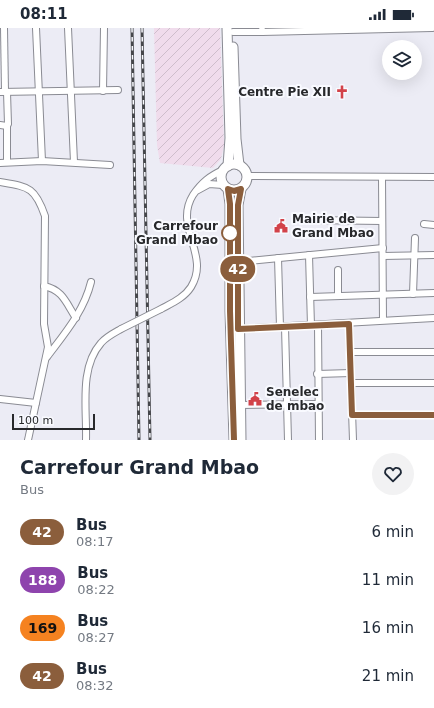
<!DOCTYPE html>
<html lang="en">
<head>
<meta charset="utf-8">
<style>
  :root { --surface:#fff; --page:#f2f2f3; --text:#1f2937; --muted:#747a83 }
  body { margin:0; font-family:"DejaVu Sans",sans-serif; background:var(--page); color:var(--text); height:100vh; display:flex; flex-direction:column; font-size:15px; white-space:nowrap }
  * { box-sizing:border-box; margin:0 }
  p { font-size:13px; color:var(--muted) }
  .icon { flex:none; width:22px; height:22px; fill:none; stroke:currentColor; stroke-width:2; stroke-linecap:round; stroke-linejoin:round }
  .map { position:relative; height:412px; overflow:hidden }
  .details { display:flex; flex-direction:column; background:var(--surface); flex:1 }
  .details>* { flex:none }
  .badge { padding:0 8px; border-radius:13px; font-size:14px; line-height:26px }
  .buttons { position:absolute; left:382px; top:12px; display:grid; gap:8px }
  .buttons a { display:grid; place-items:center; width:40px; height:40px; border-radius:50%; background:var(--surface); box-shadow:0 4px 16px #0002; font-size:20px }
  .scale { position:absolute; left:12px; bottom:10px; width:83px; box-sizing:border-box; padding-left:4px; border:2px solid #27282b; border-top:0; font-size:11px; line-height:14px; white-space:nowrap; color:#27282b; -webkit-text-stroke:3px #f9faff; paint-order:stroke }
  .map>.badge { position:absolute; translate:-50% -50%; box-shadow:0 0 0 2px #fff }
  .round { display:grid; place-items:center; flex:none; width:42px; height:42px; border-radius:21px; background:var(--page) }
  .headline { display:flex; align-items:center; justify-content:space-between; height:68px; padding:0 20px }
  h1 { font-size:19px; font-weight:700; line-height:30px }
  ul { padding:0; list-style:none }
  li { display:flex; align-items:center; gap:12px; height:48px; padding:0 20px }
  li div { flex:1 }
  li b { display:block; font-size:15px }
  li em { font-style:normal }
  li .badge { min-width:44px; font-weight:700; text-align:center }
  .status { display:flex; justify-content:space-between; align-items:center; height:28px; padding:0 20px; background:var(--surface); direction:ltr }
  .status svg { height:11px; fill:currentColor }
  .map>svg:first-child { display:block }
  .industrial { fill:url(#industrial-furrows) }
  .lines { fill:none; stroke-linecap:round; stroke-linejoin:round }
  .minor-casing { stroke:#8a8b93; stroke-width:8 }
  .highway-casing { stroke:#8a8b93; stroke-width:11 }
  .minor { stroke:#fff; stroke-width:6 }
  .highway { stroke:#fff; stroke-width:9 }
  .rail-casing { stroke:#45464a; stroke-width:3 }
  .rail { stroke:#f9faff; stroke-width:1.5; stroke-dasharray:4.5; stroke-linecap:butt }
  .minor-bridge-casing { stroke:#8a8b93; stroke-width:8; stroke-linecap:butt }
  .minor-bridge { stroke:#fff; stroke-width:6 }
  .line-casing { stroke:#fff; stroke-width:9 }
  .line { stroke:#8b5e3c; stroke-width:6 }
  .stop-dot { fill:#fff; stroke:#8b5e3c; stroke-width:2 }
  .labels { text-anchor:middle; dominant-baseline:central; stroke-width:4; stroke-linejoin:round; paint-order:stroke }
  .poi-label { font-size:12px; font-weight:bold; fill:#27282b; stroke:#f9faff; text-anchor:start }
  .stop-label { font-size:12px; font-weight:bold; fill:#27282b; stroke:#f9faff; text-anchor:end }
</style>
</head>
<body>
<div class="status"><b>08:11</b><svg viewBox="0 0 49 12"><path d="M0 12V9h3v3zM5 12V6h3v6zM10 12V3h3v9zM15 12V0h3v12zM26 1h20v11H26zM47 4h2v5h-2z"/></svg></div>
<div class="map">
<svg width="434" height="412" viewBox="0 0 434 412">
  <defs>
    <pattern id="industrial-furrows" width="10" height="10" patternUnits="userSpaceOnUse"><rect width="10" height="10" fill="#f0dcec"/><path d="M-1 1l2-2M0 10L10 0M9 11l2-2" fill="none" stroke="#cebdcb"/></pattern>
  </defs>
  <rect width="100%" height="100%" fill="#ececf5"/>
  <path class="industrial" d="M 154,0 L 220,0 L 224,117 L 221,131 L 213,140 L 160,135 L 157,117 Z"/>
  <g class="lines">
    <g class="minor-casing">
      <g id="minor">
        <path d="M 4,0 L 5,64"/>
        <path d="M 36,0 L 42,133"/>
        <path d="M 68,0 L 74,134"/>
        <path d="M 233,4 L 262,4 L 262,2"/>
        <path d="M 262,4 L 432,0"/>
        <path d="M 103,63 L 104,0"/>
        <path d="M 0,64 L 118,62"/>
        <path d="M 0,97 L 7,98 L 8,96 L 7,64"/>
        <path d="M 7,134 L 7,98"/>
        <path d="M 0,135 L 42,133 L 110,137"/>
        <path d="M 248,148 L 434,149"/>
        <path d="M 382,149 L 383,292"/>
        <path d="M 0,154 C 29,159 35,159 45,188 L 44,296 L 48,319 L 28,412"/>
        <path d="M 198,162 L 209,156 L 223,157"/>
        <path d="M 308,192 L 382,193"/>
        <path d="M 424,196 L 434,197"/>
        <path d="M 309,227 L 311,298"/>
        <path d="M 383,228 L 434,227"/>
        <path d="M 278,230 L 280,299"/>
        <path d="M 238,234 L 383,220"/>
        <path d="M 338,242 L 338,268"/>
        <path d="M 44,258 C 63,262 66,275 76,290"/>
        <path d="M 413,266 L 415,210"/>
        <path d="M 310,269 L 434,265"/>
        <path d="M 161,281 C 172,275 184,270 191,259 C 211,227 173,199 193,167 C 202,154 210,148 223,142"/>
        <path d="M 349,296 L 353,412"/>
        <path d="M 318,297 L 319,412"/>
        <path d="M 285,299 L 288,412"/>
        <path d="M 238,301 L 434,290"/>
        <path d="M 350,324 L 434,324"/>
        <path d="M 47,329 C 65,305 84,283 91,254"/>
        <path d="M 317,346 L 351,345"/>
        <path d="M 351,355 L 434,355"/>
        <path d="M 0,371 L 36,375"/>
        <path d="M 240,377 L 318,376"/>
        <path d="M 352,387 L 434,387"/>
        <path d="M 86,412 C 87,381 79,340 101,315 C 106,309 114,305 121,301"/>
      </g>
    </g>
    <g class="highway-casing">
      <g id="highway">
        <path d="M 227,0 L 230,110 L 228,138"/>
        <path d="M 233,19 L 236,111 L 239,137"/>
        <circle cx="234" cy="149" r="13"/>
        <path d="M 228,161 L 230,176 L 230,283 L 234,412"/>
        <path d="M 241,161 L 238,177 L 241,412"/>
      </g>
    </g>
    <use href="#minor" class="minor"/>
    <use href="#highway" class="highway"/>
    <g class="rail-casing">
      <g id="rail">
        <path d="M 132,0 L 139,412"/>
        <path d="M 142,0 L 150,412"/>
      </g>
    </g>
    <use href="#rail" class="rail"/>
    <g class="minor-bridge-casing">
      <path id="minor-bridge" d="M 121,301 L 161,281"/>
    </g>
    <use href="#minor-bridge" class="minor-bridge"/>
  </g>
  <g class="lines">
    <g class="line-casing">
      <path id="line" d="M 234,412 L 230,283 L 230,176 L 228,161 L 234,163 L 241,161 L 238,177 L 238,301 L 349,296 L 352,387 L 434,387"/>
    </g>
    <use href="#line" class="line"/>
  </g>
  <defs>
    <g id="church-bare" transform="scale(1.08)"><path d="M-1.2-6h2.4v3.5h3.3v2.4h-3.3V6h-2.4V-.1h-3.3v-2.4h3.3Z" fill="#d24249" stroke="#f9faff" stroke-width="2.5" paint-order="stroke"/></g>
    <g id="civic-bare" transform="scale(1.08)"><path d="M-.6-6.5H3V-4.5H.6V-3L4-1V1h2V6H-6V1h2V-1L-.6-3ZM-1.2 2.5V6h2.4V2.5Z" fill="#d24249" stroke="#f9faff" stroke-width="2.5" paint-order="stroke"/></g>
  </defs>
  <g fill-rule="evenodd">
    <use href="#church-bare" x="342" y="64"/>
    <use href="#civic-bare" x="281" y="198"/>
    <use href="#civic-bare" x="255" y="371"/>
  </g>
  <circle class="stop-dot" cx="230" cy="205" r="8"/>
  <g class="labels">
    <g class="poi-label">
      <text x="331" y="64" text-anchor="end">Centre Pie XII</text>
      <text x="292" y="191">Mairie de<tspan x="292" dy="14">Grand Mbao</tspan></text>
      <text x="266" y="364">Senelec<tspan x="266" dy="14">de mbao</tspan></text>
    </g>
    <g class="stop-label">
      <text x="218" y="198">Carrefour<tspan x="218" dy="14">Grand Mbao</tspan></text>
    </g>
  </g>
</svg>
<div class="buttons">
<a><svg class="icon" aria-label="layers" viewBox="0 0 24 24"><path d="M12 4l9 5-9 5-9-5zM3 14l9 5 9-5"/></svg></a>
</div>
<div class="scale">100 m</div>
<b class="badge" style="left:238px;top:241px;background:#8b5e3c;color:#fff">42</b>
</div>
<section class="details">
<div class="headline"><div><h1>Carrefour Grand Mbao</h1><p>Bus</p></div><a class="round"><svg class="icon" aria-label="heart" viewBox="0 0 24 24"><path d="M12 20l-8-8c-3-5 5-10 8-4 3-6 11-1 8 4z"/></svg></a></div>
<ul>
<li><span class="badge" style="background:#8b5e3c;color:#fff">42</span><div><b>Bus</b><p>08:17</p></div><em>6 min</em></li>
<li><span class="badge" style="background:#8e44ad;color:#fff">188</span><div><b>Bus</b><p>08:22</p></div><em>11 min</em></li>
<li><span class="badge" style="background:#f58220;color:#111">169</span><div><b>Bus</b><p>08:27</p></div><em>16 min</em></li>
<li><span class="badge" style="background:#8b5e3c;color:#fff">42</span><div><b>Bus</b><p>08:32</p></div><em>21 min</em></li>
</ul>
</section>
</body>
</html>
